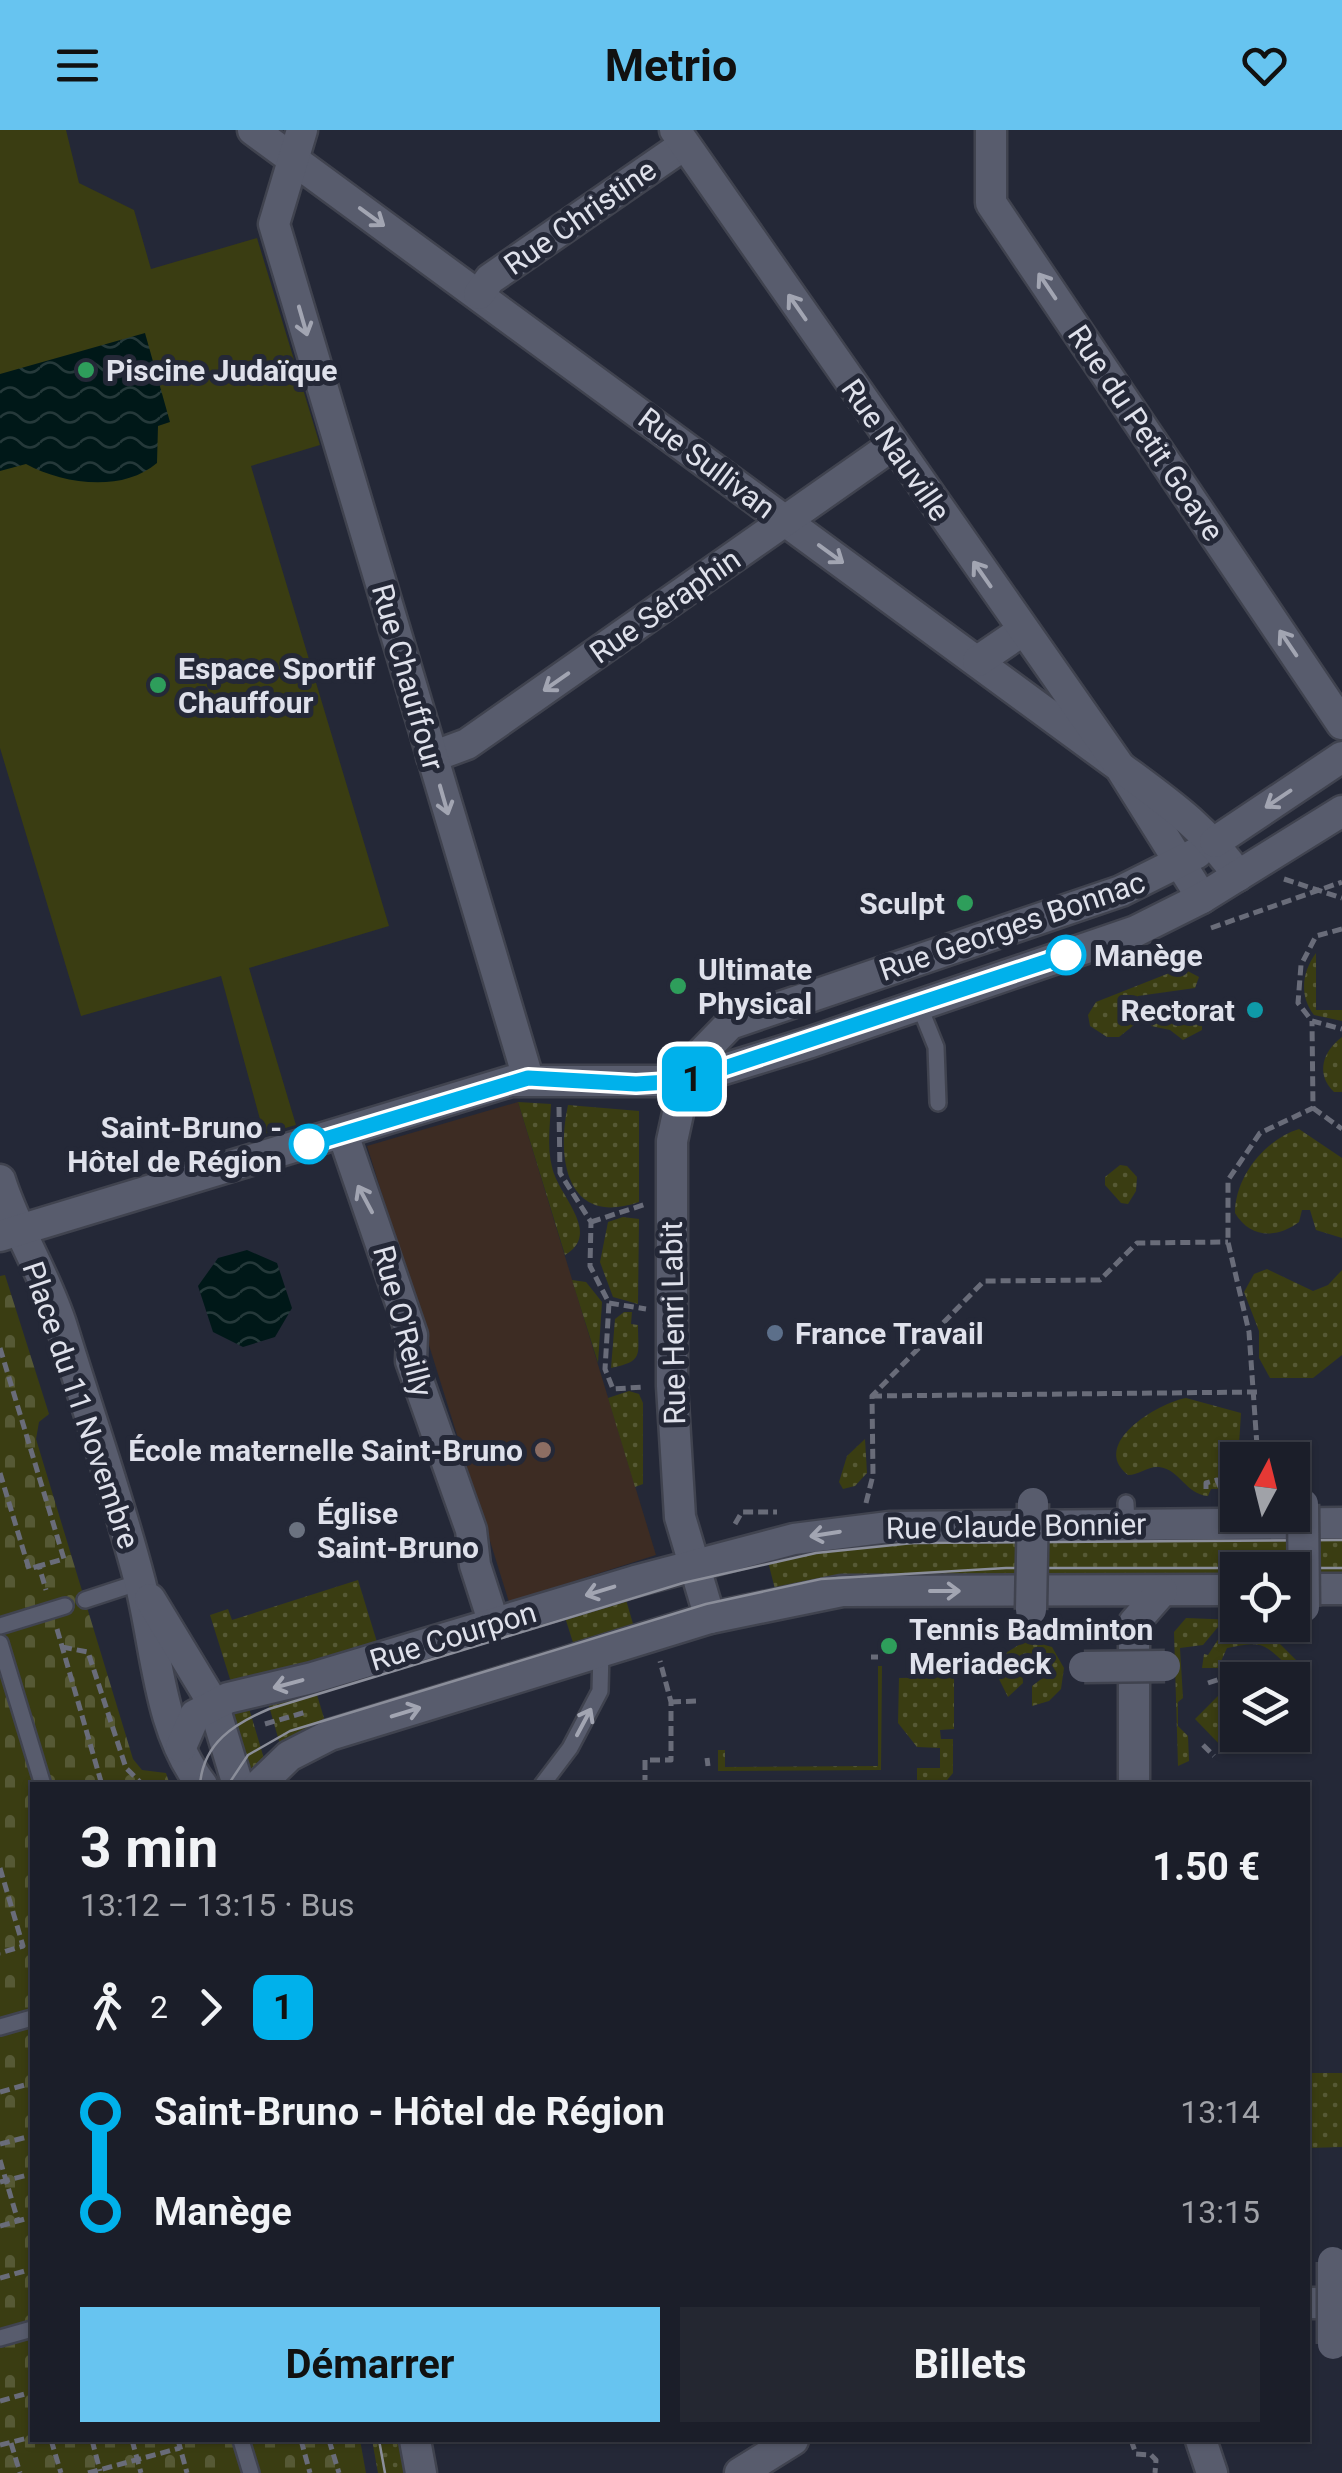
<!DOCTYPE html>
<html lang="fr">
<head>
<meta charset="utf-8">
<style>
  :root { --surface:#1b1e29; --page:#242731; --text:#f1f3f6; --muted:#a0a2a8; --line:#393c46; --accent:#67c4f0 }
  body { margin:0; font-family:Roboto,sans-serif; background:var(--page); color:var(--text); height:100vh; display:flex; flex-direction:column; font-size:38px; white-space:nowrap }
  * { box-sizing:border-box; margin:0 }
  p { font-size:32px; color:var(--muted) }
  .icon { flex:none; width:55px; height:55px; fill:none; stroke:currentColor; stroke-width:2; stroke-linecap:round; stroke-linejoin:round }
  .map { position:relative; flex:1; overflow:hidden }
  .side { position:absolute; left:30px; top:1652px; width:1280px; height:660px; display:flex; flex-direction:column; background:var(--surface); border-radius:0px; box-shadow:0 2px 8px #0004,0 0 0 2px var(--line) }
  .side>* { flex:none }
  .badge { padding:0 20px; border-radius:15px; font-size:35px; line-height:65px }
  .needle { width:65px; rotate:7deg }
  .tools { position:absolute; left:1220px; top:1312px; display:grid; gap:20px }
  .tools a { display:grid; place-items:center; width:90px; height:90px; border-radius:0px; background:var(--surface); box-shadow:0 2px 8px #0004,0 0 0 2px var(--line); font-size:50px }
  .map>.badge { position:absolute; translate:-50% -50%; box-shadow:0 0 0 5px #fff }
  .legs { display:flex; align-items:center; gap:15px; height:110px; padding:0 50px; font-size:32px }
  .legs p { margin-inline-start:auto }
  .summary { display:flex; align-items:center; justify-content:space-between; height:170px; padding:0 50px }
  h1 { font-size:55px; font-weight:700; line-height:75px }
  .action { display:flex; gap:20px; margin-top:auto; padding:20px 50px }
  .action a { flex:1; height:115px; border-radius:0px; background:var(--accent); color:#111; font-size:40px; font-weight:700; line-height:115px; text-align:center }
  .action a+a { background:var(--page); color:var(--text) }
  ul { padding:0 50px; list-style:none }
  li { display:flex; align-items:center; gap:35px; height:100px; font-size:38px }
  li i { display:grid; place-items:center; width:15px; height:100%; margin:0 12px; background:currentColor }
  li i::after { content:''; width:25px; height:25px; margin:-12px; border:8px solid; border-radius:50%; background:var(--surface) }
  li p { margin-inline-start:auto }
  li:first-child i { background:linear-gradient(#0000 50%,currentColor 0) }
  li:last-child i { background:linear-gradient(currentColor 50%,#0000 0) }
  header { display:flex; justify-content:space-between; align-items:center; height:130px; padding:0 50px; background:var(--accent); color:#111; font-size:45px; font-weight:700 }
  .map>svg:first-child { display:block }
  .education { fill:#3d2c23 }
  .grass { fill:url(#grass-dots) }
  .cemetery { fill:url(#cemetery-stones) }
  .pitch { fill:#3a3d12 }
  .water { fill:url(#water-waves) }
  .lines { fill:none; stroke-linecap:round; stroke-linejoin:round }
  .lane-casing { stroke:#40434f; stroke-width:20 }
  .street-casing { stroke:#40434f; stroke-width:35 }
  .secondary-casing { stroke:#40434f; stroke-width:35 }
  .path { stroke:#696c79; stroke-width:5; stroke-dasharray:10 5; stroke-linecap:butt }
  .lane { stroke:#585c6d; stroke-width:15 }
  .street { stroke:#585c6d; stroke-width:30 }
  .secondary { stroke:#585c6d; stroke-width:30 }
  .tram { stroke:#8b8e9a; stroke-width:2.5 }
  .street-bridge-casing { stroke:#40434f; stroke-width:35; stroke-linecap:butt }
  .street-bridge { stroke:#585c6d; stroke-width:30 }
  .oneway { stroke:#a2a5b2 }
  .line-1-casing { stroke:#fff; stroke-width:22 }
  .line-1 { stroke:#00b1eb; stroke-width:15 }
  .leisure-dot { fill:#2e9e5b; stroke:#242837; stroke-width:4 }
  .stop-1-dot { fill:#fff; stroke:#00b1eb; stroke-width:5 }
  .culture-dot { fill:#0f9aa8; stroke:#242837; stroke-width:4 }
  .service-dot { fill:#5c6f8a; stroke:#242837; stroke-width:4 }
  .education-dot { fill:#8d6e63; stroke:#242837; stroke-width:4 }
  .worship-dot { fill:#6b7280; stroke:#242837; stroke-width:4 }
  .labels { text-anchor:middle; dominant-baseline:central; stroke-width:10; stroke-linejoin:round; paint-order:stroke }
  .street-label { font-size:30px; fill:#dfe1eb; stroke:#242837 }
  .poi-label { font-size:30px; font-weight:bold; fill:#dfe1eb; stroke:#242837; text-anchor:start }
  .stop-label { font-size:30px; font-weight:bold; fill:#dfe1eb; stroke:#242837; text-anchor:start }
</style>
</head>
<body>
<header><svg class="icon" aria-label="menu" viewBox="0 0 24 24"><path d="M4 6h16M4 12h16M4 18h16"/></svg>Metrio<svg class="icon" aria-label="heart" viewBox="0 0 24 24"><path d="M12 20l-8-8c-3-5 5-10 8-4 3-6 11-1 8 4z"/></svg></header>
<div class="map">
<svg width="1342" height="2343" viewBox="0 0 1342 2343">
  <defs>
    <pattern id="grass-dots" width="8" height="8" patternUnits="userSpaceOnUse" patternTransform="scale(2.5)"><rect width="8" height="8" fill="#3a3d12"/><path d="M2 2h.1M6 6h.1" fill="none" stroke="#565935" stroke-width="1.8" stroke-linecap="round"/></pattern>
    <pattern id="cemetery-stones" width="16" height="16" patternUnits="userSpaceOnUse" patternTransform="scale(2.5)"><rect width="16" height="16" fill="#3a3d12"/><path d="M2 7V4a2 2 0 0 1 4 0v3zM10 15v-3a2 2 0 0 1 4 0v3z" fill="#565935"/></pattern>
    <pattern id="water-waves" width="16" height="10" patternUnits="userSpaceOnUse" patternTransform="scale(2.5)"><rect width="16" height="10" fill="#001818"/><path d="M0 5q4-4 8 0t8 0" fill="none" stroke="#25393a"/></pattern>
  </defs>
  <rect width="100%" height="100%" fill="#242837"/>
  <path class="education" d="M 518,972 L 656,1425 L 509,1472 L 367,1016 Z"/>
  <g class="grass">
    <path d="M 1316,823 L 1316,880 L 1342,880 L 1342,891 L 1314,885 C 1299,866 1302,842 1316,823 Z"/>
    <path d="M 1182,838 L 1199,847 L 1195,858 L 1138,866 L 1132,875 L 1134,895 L 1119,907 L 1107,907 L 1090,896 L 1088,885 L 1096,872 Z"/>
    <path d="M 1173,876 L 1202,890 L 1202,900 L 1183,910 L 1170,900 L 1151,896 L 1152,883 Z"/>
    <path d="M 1342,907 L 1342,962 L 1334,962 C 1315,944 1323,921 1342,907 Z"/>
    <path d="M 518,972 L 551,974 C 550,995 547,1017 552,1037 C 558,1066 603,1103 565,1125 Z"/>
    <path d="M 568,975 L 639,981 L 639,1072 C 567,1097 556,1030 568,975 Z"/>
    <path d="M 1299,999 L 1342,1028 L 1342,1108 L 1316,1100 L 1310,1080 L 1302,1080 L 1299,1092 C 1276,1109 1250,1108 1235,1083 C 1235,1047 1264,1010 1299,999 Z"/>
    <path d="M 1120,1035 L 1127,1036 L 1137,1047 L 1136,1061 L 1128,1074 L 1121,1073 L 1105,1055 L 1105,1047 Z"/>
    <path d="M 623,1087 L 639,1089 L 638,1174 L 613,1167 L 600,1132 L 608,1092 Z"/>
    <path d="M 1267,1139 L 1313,1161 L 1328,1155 L 1342,1140 L 1342,1225 L 1313,1248 L 1270,1248 L 1259,1228 L 1259,1201 L 1244,1162 L 1254,1144 Z"/>
    <path d="M 572,1150 L 586,1152 L 602,1172 L 598,1233 Z"/>
    <path d="M 624,1182 L 632,1182 L 631,1194 L 638,1195 C 638,1226 644,1231 611,1238 L 615,1189 Z"/>
    <path d="M 629,1261 L 639,1264 L 643,1273 L 643,1354 L 635,1357 L 608,1268 Z"/>
    <path d="M 1186,1268 L 1241,1283 L 1237,1347 L 1225,1359 L 1211,1359 L 1208,1366 C 1185,1364 1181,1340 1159,1337 C 1148,1336 1139,1345 1128,1345 C 1089,1314 1158,1273 1186,1268 Z"/>
    <path d="M 865,1309 L 867,1343 L 855,1356 L 843,1359 L 839,1352 L 847,1326 Z"/>
    <path d="M 1342,1404 L 1342,1447 L 1293,1448 L 1292,1440 L 1238,1440 L 1237,1448 L 776,1463 L 766,1424 L 865,1410 Z"/>
    <path d="M 358,1450 L 377,1512 L 239,1555 L 230,1549 L 210,1485 L 228,1479 L 232,1490 Z"/>
    <path d="M 624,1463 L 636,1504 L 576,1522 L 563,1481 Z"/>
    <path d="M 1186,1488 L 1237,1490 L 1238,1495 L 1246,1495 L 1223,1503 L 1218,1497 L 1203,1515 L 1180,1518 L 1183,1568 L 1178,1572 L 1178,1596 L 1188,1606 L 1189,1631 L 1178,1636 L 1174,1502 Z"/>
    <path d="M 1249,1498 L 1272,1506 L 1298,1532 L 1291,1539 C 1261,1510 1262,1512 1227,1518 L 1218,1538 L 1202,1538 L 1204,1524 L 1208,1525 L 1219,1508 Z"/>
    <path d="M 1027,1510 L 1052,1517 L 1064,1538 L 1061,1559 L 1049,1571 L 1032,1576 L 1032,1556 L 1044,1547 L 1040,1535 L 1034,1531 L 1022,1535 L 1023,1553 L 1008,1567 L 999,1549 L 1004,1524 Z"/>
    <path d="M 878,1536 L 882,1536 L 881,1640 L 718,1641 L 718,1620 L 725,1620 L 725,1637 L 878,1636 Z"/>
    <path d="M 954,1547 L 954,1599 L 940,1600 L 941,1609 L 953,1609 L 953,1643 L 943,1655 L 917,1655 L 917,1638 L 940,1638 L 940,1618 L 917,1617 L 898,1593 L 899,1548 Z"/>
    <path d="M 314,1555 L 327,1598 L 281,1618 L 267,1569 Z"/>
    <path d="M 1225,1559 L 1237,1571 L 1238,1605 L 1224,1619 L 1195,1589 Z"/>
    <path d="M 248,1575 L 265,1632 L 243,1644 L 224,1581 Z"/>
    <path d="M 1308,1943 L 1342,1943 L 1342,2017 L 1308,2018 Z"/>
    <path d="M 372,2310 L 399,2310 L 405,2343 L 378,2343 Z"/>
  </g>
  <path class="cemetery" d="M 5,1145 L 49,1284 L 39,1292 L 36,1309 L 133,1629 L 142,1640 L 166,1643 L 170,1655 L 32,1655 L 32,2310 L 360,2310 L 366,2343 L 0,2343 L 0,1146 Z"/>
  <path class="pitch" d="M 0,0 L 66,0 L 79,53 L 134,80 L 151,139 L 257,108 L 320,315 L 251,336 L 389,796 L 249,838 L 296,995 L 264,1004 L 221,846 L 81,886 L 0,618 Z"/>
  <g class="water">
    <path d="M 145,203 L 170,292 L 158,296 L 157,333 C 122,363 63,354 26,334 L 0,341 L 0,244 Z"/>
    <path d="M 247,1120 L 277,1133 L 292,1178 L 275,1207 L 243,1217 L 213,1202 L 198,1156 L 218,1128 Z"/>
  </g>
  <g class="lines">
    <g class="lane-casing">
      <g id="lane">
        <path d="M 919,875 L 936,917 L 938,973"/>
        <path d="M 1126,1373 L 1127,1395"/>
        <path d="M 85,1470 L 140,1452"/>
        <path d="M 0,1496 L 65,1476"/>
        <path d="M 0,1513 L 43,1655"/>
        <path d="M 542,1655 L 570,1618 L 600,1561 L 601,1522"/>
        <path d="M 0,1897 L 32,1888"/>
        <path d="M 0,2208 L 32,2199"/>
        <path d="M 241,2310 L 251,2343"/>
      </g>
    </g>
    <g class="street-casing">
      <g id="street">
        <path d="M 253,0 L 1120,637 L 1202,768"/>
        <path d="M 991,0 L 991,73 L 1342,594"/>
        <path d="M 479,164 L 490,149 L 684,15"/>
        <path d="M 978,531 L 1022,501"/>
        <path d="M 432,627 L 467,614 L 893,315"/>
        <path d="M 685,951 L 695,930 L 730,894 L 1121,761 L 1197,723"/>
        <path d="M 343,1004 L 412,1205 L 411,1231 L 471,1400 L 475,1435 L 494,1494"/>
        <path d="M 1308,2173 L 1342,2173"/>
      </g>
    </g>
    <g class="secondary-casing">
      <g id="secondary">
        <path d="M 302,0 L 274,94 L 528,948"/>
        <path d="M 675,0 L 1120,637 C 1166,671 1207,699 1238,746"/>
        <path d="M 1215,712 L 1342,627"/>
        <path d="M 685,951 L 672,1011 L 672,1256 L 680,1387 L 710,1488"/>
        <path d="M 0,1050 C 16,1101 46,1146 62,1197 C 88,1282 118,1367 140,1452 C 157,1519 158,1599 202,1655"/>
        <path d="M 0,1106 L 511,951 L 685,951 L 808,913 L 1136,801 L 1202,768 L 1342,681"/>
        <path d="M 1292,1459 L 1342,1459"/>
        <path d="M 150,1469 L 213,1573 L 238,1655"/>
        <path d="M 181,1617 L 195,1585 L 228,1568 L 312,1548 L 635,1451 L 794,1409 L 889,1397 L 1342,1393"/>
        <path d="M 259,1655 L 289,1626 L 330,1605 L 710,1488 L 842,1461 L 1238,1460"/>
        <path d="M 1134,1655 L 1134,1493 L 1162,1461"/>
        <path d="M 415,2310 L 421,2343"/>
        <path d="M 1201,2310 L 1212,2343"/>
        <path d="M 740,2343 L 793,2310"/>
      </g>
    </g>
    <g class="path">
      <path d="M 1284,749 L 1342,768"/>
      <path d="M 1211,798 L 1342,752"/>
      <path d="M 1342,799 L 1316,806 L 1301,835 L 1298,873 L 1312,891 L 1342,899"/>
      <path d="M 559,977 L 560,1043 L 591,1092 L 590,1136 L 609,1173 L 605,1239 L 613,1259 L 644,1257"/>
      <path d="M 1313,978 L 1342,999"/>
      <path d="M 591,1092 L 646,1074"/>
      <path d="M 609,1173 L 646,1179"/>
      <path d="M 0,1218 L 64,1429 L 39,1436 L 46,1460"/>
      <path d="M 872,1266 L 1257,1262"/>
      <path d="M 1258,1330 L 1249,1202 L 1228,1112 L 1228,1050 L 1260,1003 L 1313,978 L 1312,891"/>
      <path d="M 0,1343 L 29,1439 L 39,1436"/>
      <path d="M 1206,1359 L 1206,1353 L 1217,1350 L 1221,1359"/>
      <path d="M 866,1373 L 873,1345 L 872,1266 L 984,1151 L 1100,1150 L 1137,1113 L 1228,1112"/>
      <path d="M 735,1394 L 742,1382 L 777,1382"/>
      <path d="M 57,1499 L 102,1655"/>
      <path d="M 62,1517 L 88,1522 L 126,1638 L 143,1655"/>
      <path d="M 871,1527 L 878,1527"/>
      <path d="M 1208,1553 L 1220,1549"/>
      <path d="M 671,1572 L 696,1571"/>
      <path d="M 265,1594 L 306,1582"/>
      <path d="M 1203,1615 L 1214,1626"/>
      <path d="M 707,1628 L 708,1636"/>
      <path d="M 645,1655 L 645,1630 L 671,1630 L 671,1572 L 660,1531"/>
      <path d="M 0,1738 L 23,1816 L 0,1823"/>
      <path d="M 0,1962 L 32,1953"/>
      <path d="M 0,2014 L 31,2006 L 32,2011"/>
      <path d="M 0,2030 L 18,2091"/>
      <path d="M 0,2052 L 32,2044"/>
      <path d="M 0,2096 L 32,2087"/>
      <path d="M 0,2148 L 32,2139"/>
      <path d="M 0,2271 L 32,2262"/>
      <path d="M 51,2310 L 61,2343"/>
      <path d="M 92,2310 L 100,2341"/>
      <path d="M 132,2310 L 141,2343"/>
      <path d="M 178,2310 L 187,2343"/>
      <path d="M 301,2310 L 310,2343"/>
      <path d="M 329,2310 L 339,2343"/>
      <path d="M 1131,2310 L 1136,2324 L 1151,2325 L 1156,2330 L 1155,2343"/>
      <path d="M 11,2313 L 20,2343"/>
      <path d="M 0,2315 L 32,2307"/>
      <path d="M 88,2343 L 180,2318"/>
    </g>
    <use href="#lane" class="lane"/>
    <use href="#street" class="street"/>
    <use href="#secondary" class="secondary"/>
    <g class="tram">
      <path d="M 200,1655 C 203,1613 234,1594 269,1579 L 683,1453 L 816,1423 L 913,1413 L 1342,1410"/>
      <path d="M 228,1655 L 248,1625 L 290,1601 L 706,1474 L 821,1449 L 1006,1438 L 1342,1438"/>
      <path d="M 379,2310 L 385,2343"/>
    </g>
    <g class="street-bridge-casing">
      <g id="street-bridge">
        <path d="M 1303,1374 L 1304,1477"/>
        <path d="M 1031,1480 L 1033,1373"/>
        <path d="M 1084,1537 L 1165,1536"/>
        <path d="M 1333,2214 L 1333,2132"/>
      </g>
    </g>
    <use href="#street-bridge" class="street-bridge"/>
  </g>
  <defs><path id="oneway-shaft" d="M-6 0H5M1.5-3L5.5 0L1.5 3" fill="none" stroke-width="1.6" stroke-linecap="round" stroke-linejoin="round" transform="scale(2.5)"/></defs>
  <g class="oneway">
    <use href="#oneway-shaft" transform="translate(372 87) rotate(36)"/>
    <use href="#oneway-shaft" transform="translate(1047 156) rotate(-124)"/>
    <use href="#oneway-shaft" transform="translate(797 177) rotate(-125)"/>
    <use href="#oneway-shaft" transform="translate(303 191) rotate(74)"/>
    <use href="#oneway-shaft" transform="translate(831 424) rotate(36)"/>
    <use href="#oneway-shaft" transform="translate(982 444) rotate(-125)"/>
    <use href="#oneway-shaft" transform="translate(1288 513) rotate(-124)"/>
    <use href="#oneway-shaft" transform="translate(556 552) rotate(145)"/>
    <use href="#oneway-shaft" transform="translate(1278 669) rotate(146)"/>
    <use href="#oneway-shaft" transform="translate(444 670) rotate(74)"/>
    <use href="#oneway-shaft" transform="translate(365 1069) rotate(-118)"/>
    <use href="#oneway-shaft" transform="translate(825 1404) rotate(171)"/>
    <use href="#oneway-shaft" transform="translate(600 1461) rotate(163)"/>
    <use href="#oneway-shaft" transform="translate(945 1461)"/>
    <use href="#oneway-shaft" transform="translate(288 1554) rotate(165)"/>
    <use href="#oneway-shaft" transform="translate(406 1582) rotate(-17)"/>
    <use href="#oneway-shaft" transform="translate(584 1592) rotate(-62)"/>
  </g>
  <g class="lines">
    <g class="line-1-casing">
      <path id="line-1" d="M 309,1014 L 528,948 L 636,954 L 685,951 L 1066,825"/>
    </g>
    <use href="#line-1" class="line-1"/>
  </g>
  <g class="leisure-dot">
    <circle cx="86" cy="240" r="10"/>
    <circle cx="158" cy="555" r="10"/>
    <circle cx="965" cy="773" r="10"/>
    <circle cx="678" cy="856" r="10"/>
    <circle cx="889" cy="1516" r="10"/>
  </g>
  <g class="stop-1-dot">
    <circle cx="1066" cy="825" r="18"/>
    <circle cx="309" cy="1014" r="18"/>
  </g>
  <circle class="culture-dot" cx="1255" cy="880" r="10"/>
  <circle class="service-dot" cx="775" cy="1203" r="10"/>
  <circle class="education-dot" cx="543" cy="1320" r="10"/>
  <circle class="worship-dot" cx="297" cy="1400" r="10"/>
  <g class="labels">
    <g class="street-label">
      <text transform="translate(580 87) rotate(-35)">Rue Christine</text>
      <text transform="translate(1146 303) rotate(56)">Rue du Petit Goave</text>
      <text transform="translate(896 320) rotate(55)">Rue Nauville</text>
      <text transform="translate(707 333) rotate(37)">Rue Sullivan</text>
      <text transform="translate(665 476) rotate(-35)">Rue Séraphin</text>
      <text transform="translate(408 547) rotate(74)">Rue Chauffour</text>
      <text transform="translate(1012 796) rotate(-19)">Rue Georges Bonnac</text>
      <text transform="translate(403 1191) rotate(75)">Rue O'Reilly</text>
      <text transform="translate(673 1193) rotate(-91)">Rue Henri Labit</text>
      <text transform="translate(81 1275) rotate(71)">Place du 11 Novembre</text>
      <text transform="translate(1016 1396) rotate(-1)">Rue Claude Bonnier</text>
      <text transform="translate(453 1506) rotate(-17)">Rue Courpon</text>
    </g>
    <g class="poi-label">
      <text x="106" y="240">Piscine Judaïque</text>
      <text x="178" y="538">Espace Sportif<tspan x="178" dy="34">Chauffour</tspan></text>
      <text x="945" y="773" text-anchor="end">Sculpt</text>
      <text x="698" y="839">Ultimate<tspan x="698" dy="34">Physical</tspan></text>
      <text x="1235" y="880" text-anchor="end">Rectorat</text>
      <text x="795" y="1203">France Travail</text>
      <text x="523" y="1320" text-anchor="end">École maternelle Saint-Bruno</text>
      <text x="317" y="1383">Église<tspan x="317" dy="34">Saint-Bruno</tspan></text>
      <text x="909" y="1499">Tennis Badminton<tspan x="909" dy="34">Meriadeck</tspan></text>
    </g>
    <g class="stop-label">
      <text x="1094" y="825">Manège</text>
      <text x="282" y="997" text-anchor="end">Saint-Bruno -<tspan x="282" dy="34">Hôtel de Région</tspan></text>
    </g>
  </g>
</svg>
<div class="tools">
<a><svg class="needle" viewBox="-14 -14 28 28"><path d="M0-13l5 13h-10z" fill="#e53935"/><path d="M0 13l5-13h-10z" fill="#a0a2a8"/></svg></a>
<a><svg class="icon" aria-label="locate" viewBox="0 0 24 24"><circle cx="12" cy="12" r="6"/><path d="M12 2v4M12 18v4M2 12h4M18 12h4"/></svg></a>
<a><svg class="icon" aria-label="layers" viewBox="0 0 24 24"><path d="M12 4l9 5-9 5-9-5zM3 14l9 5 9-5"/></svg></a>
</div>
<b class="badge" style="left:692px;top:949px;background:#00b1eb;color:#111">1</b>
<section class="side">
<div class="summary"><div><h1>3 min</h1><p>13:12 – 13:15 · Bus</p></div><b>1.50 €</b></div>
<div class="legs"><svg class="icon" aria-label="walk" viewBox="0 0 24 24"><circle cx="13" cy="4" r="2"/><path d="M13 8l-2 6 4 7M11 14l-3 7M7 12l3-4h3l4 4"/></svg>2<svg class="icon" aria-label="forward" viewBox="0 0 24 24"><path d="M9 5l7 7-7 7"/></svg><b class="badge" style="background:#00b1eb;color:#111">1</b></div>
<ul>
<li><i style="color:#00b1eb"></i><b>Saint-Bruno - Hôtel de Région</b><p>13:14</p></li>
<li><i style="color:#00b1eb"></i><b>Manège</b><p>13:15</p></li>
</ul>
<div class="action"><a>Démarrer</a><a>Billets</a></div>
</section>
</div>
</body>
</html>
